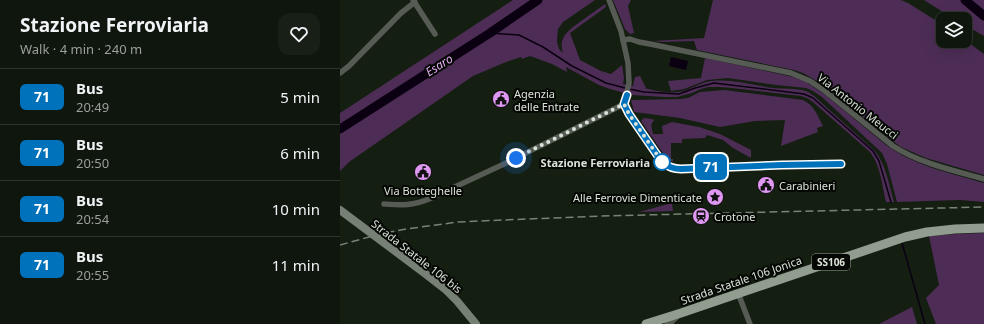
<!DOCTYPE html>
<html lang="en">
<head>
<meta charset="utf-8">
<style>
  :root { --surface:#0f160d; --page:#181f16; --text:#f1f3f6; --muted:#9b9f9d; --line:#2f352e }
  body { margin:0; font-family:"Noto Sans",sans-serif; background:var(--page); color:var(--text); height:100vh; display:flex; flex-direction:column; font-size:15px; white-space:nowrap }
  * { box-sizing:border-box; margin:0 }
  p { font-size:13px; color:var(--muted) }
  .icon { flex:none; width:22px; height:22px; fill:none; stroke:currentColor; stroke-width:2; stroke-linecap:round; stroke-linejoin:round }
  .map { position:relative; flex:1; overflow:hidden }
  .drawer { display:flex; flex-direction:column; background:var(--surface); width:340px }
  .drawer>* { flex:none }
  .badge { padding:0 8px; border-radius:6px; font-size:14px; line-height:26px }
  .controls { position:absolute; left:596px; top:12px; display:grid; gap:8px }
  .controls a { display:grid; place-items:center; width:36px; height:36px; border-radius:8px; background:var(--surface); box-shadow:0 4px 16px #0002,0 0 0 1px var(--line); font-size:20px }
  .you { position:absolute; width:20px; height:20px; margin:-10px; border:3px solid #fff; border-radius:50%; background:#1a73e8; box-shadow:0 0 0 6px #1a73e833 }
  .map>.badge { position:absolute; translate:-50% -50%; box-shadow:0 0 0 2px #fff }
  .round { display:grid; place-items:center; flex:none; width:42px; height:42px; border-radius:12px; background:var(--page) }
  .head { display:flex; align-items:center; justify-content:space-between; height:68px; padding:0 20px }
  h1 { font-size:19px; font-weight:700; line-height:30px }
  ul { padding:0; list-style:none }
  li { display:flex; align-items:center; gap:12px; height:56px; padding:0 20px; border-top:1px solid var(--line) }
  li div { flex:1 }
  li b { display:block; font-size:15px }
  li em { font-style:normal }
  li .badge { min-width:44px; font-weight:700; text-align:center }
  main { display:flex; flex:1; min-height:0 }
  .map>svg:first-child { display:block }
  .green { fill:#4d2d56 }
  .water { fill:#0b0011 }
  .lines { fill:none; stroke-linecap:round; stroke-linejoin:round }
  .stream { stroke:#0b0011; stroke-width:1.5 }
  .river { stroke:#0b0011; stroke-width:9 }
  .minor { stroke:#565b54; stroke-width:5.5 }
  .tertiary { stroke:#565b54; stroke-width:7 }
  .primary { stroke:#919d8e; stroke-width:9 }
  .rail { stroke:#798277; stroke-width:1.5; stroke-dasharray:8 4; stroke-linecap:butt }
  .secondary-bridge { stroke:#778075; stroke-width:8 }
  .line-casing { stroke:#fff; stroke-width:9 }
  .line { stroke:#0072bc; stroke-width:6 }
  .walk { stroke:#dbe3d9; stroke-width:4; stroke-dasharray:0 7.2 }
  .stop-dot { fill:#fff; stroke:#0072bc; stroke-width:2 }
  .labels { text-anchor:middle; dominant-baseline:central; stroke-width:4; stroke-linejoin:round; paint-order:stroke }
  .shield { fill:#040703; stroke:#9aa199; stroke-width:1 }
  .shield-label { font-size:10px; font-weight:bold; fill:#dbe3d9 }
  .poi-label { font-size:11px; fill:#dbe3d9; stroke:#040703; text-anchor:start }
  .street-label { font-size:11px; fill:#dbe3d9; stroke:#040703 }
  .stop-label { font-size:11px; font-weight:bold; fill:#dbe3d9; stroke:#040703; text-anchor:end }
  .water-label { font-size:12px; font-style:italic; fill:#e3abf1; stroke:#040703 }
</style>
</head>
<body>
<main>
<section class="drawer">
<div class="head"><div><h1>Stazione Ferroviaria</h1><p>Walk · 4 min · 240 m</p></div><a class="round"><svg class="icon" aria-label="heart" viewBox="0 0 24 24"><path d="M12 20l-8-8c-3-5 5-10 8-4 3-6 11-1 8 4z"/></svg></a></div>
<ul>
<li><span class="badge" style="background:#0072bc;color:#fff">71</span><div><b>Bus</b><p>20:49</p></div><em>5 min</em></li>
<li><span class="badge" style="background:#0072bc;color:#fff">71</span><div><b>Bus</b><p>20:50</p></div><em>6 min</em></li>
<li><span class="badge" style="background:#0072bc;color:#fff">71</span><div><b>Bus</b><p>20:54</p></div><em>10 min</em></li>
<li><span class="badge" style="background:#0072bc;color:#fff">71</span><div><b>Bus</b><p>20:55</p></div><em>11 min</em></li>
</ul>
</section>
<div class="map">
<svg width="644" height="324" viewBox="0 0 644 324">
  <rect width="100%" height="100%" fill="#141e11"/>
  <g class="green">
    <path d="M 173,0 L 255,0 L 223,22 L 218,29 L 217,42 L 219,49 L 223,53 C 217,36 232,28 244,19 C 251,14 258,9 265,4 L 266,7 L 230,33 L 240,60 L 261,71 L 271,74 L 282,65 L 284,78 L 283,84 L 293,86 L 295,77 L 300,76 L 306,88 L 304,88 C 315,91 332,94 343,91 C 353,88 362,82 372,81 C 392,79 413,85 433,88 C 444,89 456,88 466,91 C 469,92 472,95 474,96 L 535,151 C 546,165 549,185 554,202 L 546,202 C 542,186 541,166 530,152 L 474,103 L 469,99 L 461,96 L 392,88 L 378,87 L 368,87 L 361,89 L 352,93 L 337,97 L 324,97 L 292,95 L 270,89 L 259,85 L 226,67 L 227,72 L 212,64 L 190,56 L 182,59 L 181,57 L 166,62 L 133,76 L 9,162 L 0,171 L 0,113 Z"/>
    <path d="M 273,0 L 291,0 L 288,6 L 294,33 L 290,34 L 285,29 Z"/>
    <path d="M 373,0 L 561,0 L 568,3 L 603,25 L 603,41 L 625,41 L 625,40 L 644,54 L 644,175 L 586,158 L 561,147 L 549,138 L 482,84 L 463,73 L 454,70 L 357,50 L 354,41 L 322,42 L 313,41 L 364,38 Z"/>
    <path d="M 584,0 L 644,0 L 644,36 L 625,25 L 625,19 L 614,19 Z"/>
    <path d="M 365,58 L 453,77 L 466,82 L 484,94 L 546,145 C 575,166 610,173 644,183 L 644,202 L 620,200 L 557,202 L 547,164 L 542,153 L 482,97 L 473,91 L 466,88 L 436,85 L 388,78 L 367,80 L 344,89 L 331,91 L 328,81 L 361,78 Z"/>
    <path d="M 384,90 L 463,100 C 475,106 477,115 483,126 L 477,128 L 478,132 L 441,146 L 445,120 L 415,121 L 380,127 L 340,118 L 294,112 L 291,100 L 340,99 L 348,98 L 360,92 Z"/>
    <path d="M 304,118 L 312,119 L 314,120 L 311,125 L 313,134 L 323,134 L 322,126 L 332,122 L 359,127 L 380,134 L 411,150 L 411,158 L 393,148 L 383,140 L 367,135 L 365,138 L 342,139 L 342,143 L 331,143 L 331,159 L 333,159 L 333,162 L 328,159 L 325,156 L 301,121 Z"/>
    <path d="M 332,203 L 333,211 L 299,212 Z"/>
    <path d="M 644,233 L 644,324 L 596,324 L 586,298 L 599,285 L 589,236 L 616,234 Z"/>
    <path d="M 572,307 L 577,324 L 539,324 Z"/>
  </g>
  <path class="water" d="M 331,57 L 348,61 L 346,70 L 329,66 Z"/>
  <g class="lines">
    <g class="stream">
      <path d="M 150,33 L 179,35 L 203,47 L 232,66 L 266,83 L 285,88"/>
      <path d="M 289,89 L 304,92 L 339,94 L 355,88 L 374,83 L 464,94 L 473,98 L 533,151 L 539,161 L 551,202"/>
      <path d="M 562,243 L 585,324"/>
    </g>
    <g class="river">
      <path d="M 625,0 L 644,16"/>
      <path d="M 0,129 L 150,33 L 198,0"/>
    </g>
    <g class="minor">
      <path d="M 73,0 L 95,34"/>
      <path d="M 269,0 L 281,31 L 288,63 L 289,83 L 284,104 L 289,114 L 322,162 C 328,167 333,168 341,169 L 442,165 L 501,164"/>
      <path d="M 283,40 L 290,39 L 299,42 L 310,44 L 451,73 L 470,81 L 485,91 L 553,146 C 579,163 615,171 644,179"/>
      <path d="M 0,73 L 9,66 L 61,13 L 75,2"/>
      <path d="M 44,204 C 61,205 72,206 89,199 L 164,164 L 284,104"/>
      <path d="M 398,293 L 410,324"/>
    </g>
    <path class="tertiary" d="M 328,324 L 338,315"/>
    <path class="primary" d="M 306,324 L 341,313 L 565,237 L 587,232 L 615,229 L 644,228"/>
    <path class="rail" d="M 0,245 L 40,234 L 66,229 L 118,222 L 140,221 L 261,216 L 644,207"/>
    <path class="secondary-bridge" d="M 0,210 L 83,272 L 105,289 L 117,301 L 136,324"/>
  </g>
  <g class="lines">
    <g class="line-casing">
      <path id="line" d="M 287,95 L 284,104 L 289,114 L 322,162 C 328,167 333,169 341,169 L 442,165 L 501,164"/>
    </g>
    <use href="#line" class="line"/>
    <path class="walk" d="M 176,158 L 284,104 L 289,114 L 322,162"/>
  </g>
  <defs>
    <g id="civic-disc" transform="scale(0.9)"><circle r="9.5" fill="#df98f2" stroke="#040703"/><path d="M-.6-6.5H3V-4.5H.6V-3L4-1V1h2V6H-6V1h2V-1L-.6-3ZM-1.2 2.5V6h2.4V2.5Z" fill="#111"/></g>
    <g id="sight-disc" transform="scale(0.9)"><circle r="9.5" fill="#df98f2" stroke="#040703"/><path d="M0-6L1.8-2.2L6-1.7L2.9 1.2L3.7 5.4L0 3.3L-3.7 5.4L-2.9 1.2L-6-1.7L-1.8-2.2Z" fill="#111"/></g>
    <g id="station-disc" transform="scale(0.9)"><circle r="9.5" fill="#df98f2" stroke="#040703"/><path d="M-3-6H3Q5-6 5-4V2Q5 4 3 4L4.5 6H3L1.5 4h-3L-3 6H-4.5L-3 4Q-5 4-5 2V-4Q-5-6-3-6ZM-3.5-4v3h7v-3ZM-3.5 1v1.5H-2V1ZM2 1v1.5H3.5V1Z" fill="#111"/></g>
  </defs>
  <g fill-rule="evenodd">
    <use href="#civic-disc" x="161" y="99"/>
    <use href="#civic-disc" x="83" y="172"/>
    <use href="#civic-disc" x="426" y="185"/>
    <use href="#sight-disc" x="375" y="197"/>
    <use href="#station-disc" x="361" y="216"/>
  </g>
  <circle class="stop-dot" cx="322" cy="162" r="8"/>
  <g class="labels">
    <rect class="shield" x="472" y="254" width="38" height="16" rx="3"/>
    <g class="shield-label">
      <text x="491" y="262">SS106</text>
    </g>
    <g class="poi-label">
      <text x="174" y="93">Agenzia<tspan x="174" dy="13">delle Entrate</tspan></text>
      <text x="439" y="185">Carabinieri</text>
      <text x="83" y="190" text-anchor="middle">Via Botteghelle</text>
      <text x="362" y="197" text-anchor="end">Alle Ferrovie Dimenticate</text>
      <text x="374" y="216">Crotone</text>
    </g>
    <g class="street-label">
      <text transform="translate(518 106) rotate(38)">Via Antonio Meucci</text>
      <text transform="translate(77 256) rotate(38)">Strada Statale 106 bis</text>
      <text transform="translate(401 280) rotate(-19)">Strada Statale 106 Jonica</text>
    </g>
    <g class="stop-label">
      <text x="310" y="162">Stazione Ferroviaria</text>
    </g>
    <g class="water-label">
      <text transform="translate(99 65) rotate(-33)">Esaro</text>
    </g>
  </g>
</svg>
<div class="controls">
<a><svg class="icon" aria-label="layers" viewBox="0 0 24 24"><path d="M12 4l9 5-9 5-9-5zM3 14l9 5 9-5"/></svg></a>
</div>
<div class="you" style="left:176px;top:158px"></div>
<b class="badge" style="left:371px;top:167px;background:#0072bc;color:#fff">71</b>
</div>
</main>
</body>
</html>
